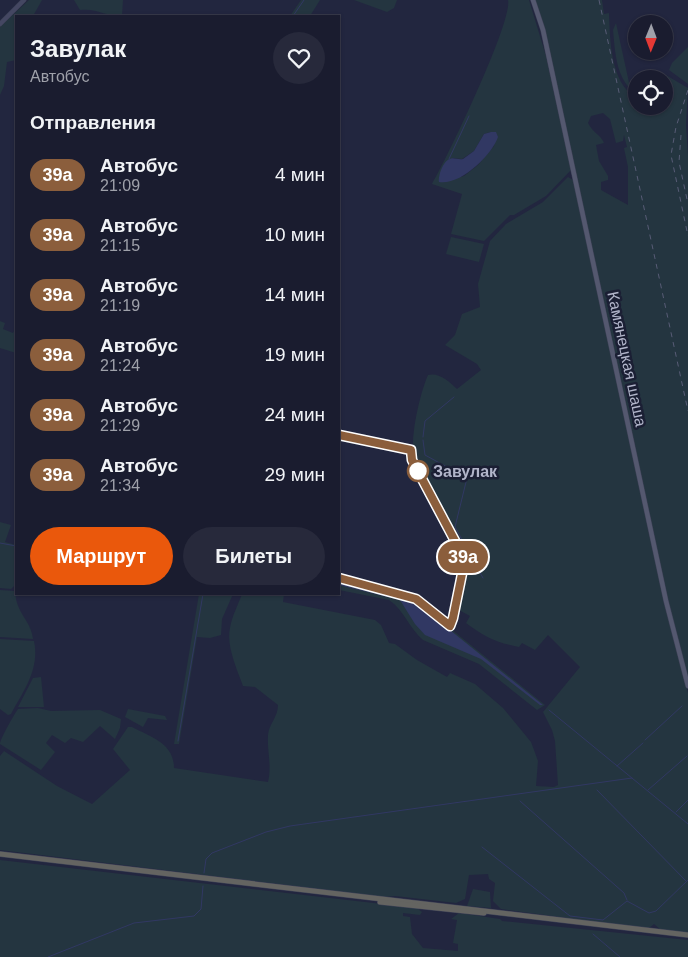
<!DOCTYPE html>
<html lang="ru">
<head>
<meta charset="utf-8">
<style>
  :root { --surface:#1a1c2f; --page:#27293b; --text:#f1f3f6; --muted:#9fa1aa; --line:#383a4b; --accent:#ea580c }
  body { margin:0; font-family:Helvetica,sans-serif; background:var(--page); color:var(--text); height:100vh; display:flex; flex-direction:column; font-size:19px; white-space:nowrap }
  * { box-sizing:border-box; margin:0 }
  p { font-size:16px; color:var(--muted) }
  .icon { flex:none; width:28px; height:28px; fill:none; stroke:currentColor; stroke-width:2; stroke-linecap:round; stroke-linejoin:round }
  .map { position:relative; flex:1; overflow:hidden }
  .details { position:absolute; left:15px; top:15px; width:325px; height:580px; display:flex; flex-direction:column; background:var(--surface); border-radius:0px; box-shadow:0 1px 4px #0004,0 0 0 1px var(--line) }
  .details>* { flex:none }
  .badge { padding:0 10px; border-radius:16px; font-size:18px; line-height:32px }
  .needle { width:32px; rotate:181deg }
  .controls { position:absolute; left:628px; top:15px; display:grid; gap:10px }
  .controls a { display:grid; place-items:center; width:45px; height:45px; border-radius:50%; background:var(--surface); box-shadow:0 1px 4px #0004,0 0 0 1px var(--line); font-size:25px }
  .map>.badge { position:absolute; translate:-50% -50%; box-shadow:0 0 0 2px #fff }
  h2 { padding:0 15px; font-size:19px; line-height:45px }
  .round { display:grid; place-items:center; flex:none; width:52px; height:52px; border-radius:26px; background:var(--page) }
  .headline { display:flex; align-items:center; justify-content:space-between; height:85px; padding:0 15px }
  h1 { font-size:24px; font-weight:600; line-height:38px }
  .action { display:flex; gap:10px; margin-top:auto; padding:10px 15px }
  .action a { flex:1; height:58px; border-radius:30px; background:var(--accent); color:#fff; font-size:20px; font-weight:600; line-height:58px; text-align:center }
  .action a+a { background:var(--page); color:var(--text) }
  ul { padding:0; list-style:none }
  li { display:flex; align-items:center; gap:15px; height:60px; padding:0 15px }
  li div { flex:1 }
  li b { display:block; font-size:19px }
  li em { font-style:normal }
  li .badge { min-width:55px; font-weight:700; text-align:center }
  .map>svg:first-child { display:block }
  .green { fill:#243540; fill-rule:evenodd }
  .water { fill:#313863 }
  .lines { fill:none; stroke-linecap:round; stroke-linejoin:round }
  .stream { stroke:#313863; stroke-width:1 }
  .secondary-casing { stroke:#3c4055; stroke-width:5 }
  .primary-casing { stroke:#3c4055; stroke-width:5.5 }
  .trunk-casing { stroke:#3e4257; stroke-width:6 }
  .secondary { stroke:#444762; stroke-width:4 }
  .primary { stroke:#54586f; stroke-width:4.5 }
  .trunk { stroke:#646461; stroke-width:5 }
  .rail { stroke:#585c76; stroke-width:1; stroke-dasharray:5 5; stroke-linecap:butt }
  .line-casing { stroke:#fff; stroke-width:11 }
  .line { stroke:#8b5e3c; stroke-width:8 }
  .stop-dot { fill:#fff; stroke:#8b5e3c; stroke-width:2.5 }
  .labels { text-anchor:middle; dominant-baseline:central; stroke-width:5; stroke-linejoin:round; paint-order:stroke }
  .street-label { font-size:16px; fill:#b2b5ca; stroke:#1b1f34 }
  .stop-label { font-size:16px; font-weight:bold; fill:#b2b5ca; stroke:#1b1f34; text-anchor:start }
</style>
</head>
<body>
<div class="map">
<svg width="688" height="957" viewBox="0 0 688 957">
  <rect width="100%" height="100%" fill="#22263f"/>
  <g class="green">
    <path d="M 29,0 L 42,0 L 33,16 L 16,16 L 16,60 L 7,62 L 4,86 L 0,95 L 0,27 Z"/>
    <path d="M 74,0 L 123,0 L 122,16 C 103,16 98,8 80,10 Z"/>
    <path d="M 301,0 L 320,0 L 310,16 L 290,16 Z"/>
    <path d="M 354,0 L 397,0 L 394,8 L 387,12 Z"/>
    <path d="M 508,0 L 529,0 L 546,56 L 571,170 L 546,196 L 514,215 L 510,215 L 484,241 L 451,234 L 462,194 L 432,184 C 447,158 513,21 508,0 ZM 491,132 L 496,132 L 494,146 L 478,165 L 464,176 L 440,182 L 439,178 L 453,158 L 462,159 L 474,151 L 484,134 Z"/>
    <path d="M 535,0 L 602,0 L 604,14 L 609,13 C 610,37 610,84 636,97 L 636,106 L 664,106 L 664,79 L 660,79 L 664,74 L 688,88 L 686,125 L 688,156 L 688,679 L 668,602 L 577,181 ZM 603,113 L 610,119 L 616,143 L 623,141 L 624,135 L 627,147 L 624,148 L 628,167 L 628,205 L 601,190 L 601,182 L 608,180 L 608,176 L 599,161 L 596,145 L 604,143 C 601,135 592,132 588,123 L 591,116 Z"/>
    <path d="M 616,23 L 630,87 L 636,93 C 616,81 615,51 613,30 Z"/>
    <path d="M 688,47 L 688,84 L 669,70 L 672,63 Z"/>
    <path d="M 568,177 L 573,180 L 578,202 L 664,602 L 688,693 L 688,933 L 661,930 L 654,924 L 648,929 L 501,909 L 493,901 L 495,883 L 489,879 L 488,874 L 469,875 L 465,899 L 456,903 L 395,896 L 385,897 L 0,850 L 0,756 L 4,751 L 57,786 L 92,804 L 130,770 L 113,749 L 128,727 L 132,727 C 151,737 174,743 174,768 L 268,782 C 272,766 267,751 268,735 C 269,724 278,717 278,705 L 255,687 L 243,686 C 237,669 226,646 230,628 C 232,616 238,605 242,594 L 284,594 L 283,602 L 375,620 L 381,625 L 389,643 L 395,644 L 417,660 L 447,677 L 450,673 L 475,684 L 503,708 L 531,742 L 538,761 L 536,786 L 554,787 L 558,785 L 555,741 L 552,730 L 543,712 L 580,667 L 548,635 L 535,650 L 522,643 L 519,647 C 497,643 483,636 466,623 L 470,616 L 457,609 L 465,569 L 464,554 L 416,465 C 407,446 420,393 428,375 C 439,372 450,382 457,389 L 481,370 L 477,364 L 445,345 L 455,335 L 462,314 L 480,307 L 478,284 L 490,241 L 506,224 L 543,202 Z"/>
    <path d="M 451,237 L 484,244 L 479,262 L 446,254 Z"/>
    <path d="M 0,321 L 5,323 L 3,329 L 13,333 L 16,327 L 16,353 L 0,348 Z"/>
    <path d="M 0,522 L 11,525 L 5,542 L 16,545 L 15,585 L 11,589 L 0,588 Z"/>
    <path d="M 339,579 L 415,600 L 545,705 L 537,710 L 479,664 L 423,640 C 409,628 404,610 389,600 L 339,590 Z"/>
    <path d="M 0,590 L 15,591 C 16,614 31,620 33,639 L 0,637 Z"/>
    <path d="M 199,594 L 233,594 L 222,619 L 221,635 L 210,638 L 197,637 L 179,744 L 174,744 Z"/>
    <path d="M 0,639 L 34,641 C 40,669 24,690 11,714 L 8,715 L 0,709 Z"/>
    <path d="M 41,677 L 44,707 L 18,707 L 33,678 Z"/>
    <path d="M 38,708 L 51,711 L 100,710 L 121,719 L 120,728 L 115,739 L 100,726 L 83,742 L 71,738 L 65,743 L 52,735 L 46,743 L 55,752 L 41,770 L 0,744 C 0,739 15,713 18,709 Z"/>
    <path d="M 128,709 L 165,716 L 167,720 L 148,718 L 143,727 L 125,717 Z"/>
    <path d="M 0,860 L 417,908 L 422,912 L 420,915 L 403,913 L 403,916 L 410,917 L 412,934 L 423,948 L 458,951 L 458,944 L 453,943 L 457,920 L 451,919 L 459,913 L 500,919 L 502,921 L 688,940 L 688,957 L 0,957 Z"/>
    <path d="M 473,889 L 490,892 L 491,908 L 467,906 Z"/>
  </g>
  <g class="water">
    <path d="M 491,132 L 496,132 L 498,137 C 492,155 460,186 439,182 C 438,176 443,161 450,159 C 453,157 458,160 463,159 L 474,151 L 484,134 Z"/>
    <path d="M 339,580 L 414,601 L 543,705 L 540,705 L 481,659 L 425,635 L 415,624 L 400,600 L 339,585 Z"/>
  </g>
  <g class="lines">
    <g class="stream">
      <path d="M 293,16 L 304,0"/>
      <path d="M 449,159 L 469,116"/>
      <path d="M 423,437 L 425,421 L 454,397"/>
      <path d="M 423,440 L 425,455 L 467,478 L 455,527 L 483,578"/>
      <path d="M 0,543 L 16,546"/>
      <path d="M 549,710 L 688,824"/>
      <path d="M 645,740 L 682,706"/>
      <path d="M 178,741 L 203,594"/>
      <path d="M 617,766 L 643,743"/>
      <path d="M 597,790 L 686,881"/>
      <path d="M 648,790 L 687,756"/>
      <path d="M 520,801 L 624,893 L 627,900"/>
      <path d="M 676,812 L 688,800"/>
      <path d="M 482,847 L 570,916 L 603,920 L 627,901 L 649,913 L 656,911 L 688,880"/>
      <path d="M 204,873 L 206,859 L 212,853 L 266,832 L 290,826 L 632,778"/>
      <path d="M 593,934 L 620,957"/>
      <path d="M 48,957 L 134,923 L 194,916 L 201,909 L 203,886"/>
    </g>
    <g class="secondary-casing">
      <path id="secondary" d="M 0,24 L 24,0"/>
    </g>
    <g class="primary-casing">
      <path id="primary" d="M 533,0 L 543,30 L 666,601 L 688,686"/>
    </g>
    <g class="trunk-casing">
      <g id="trunk">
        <path d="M 0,854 L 688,935"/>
        <path d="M 380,902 L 484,913"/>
      </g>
    </g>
    <use href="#secondary" class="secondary"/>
    <use href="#primary" class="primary"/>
    <use href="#trunk" class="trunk"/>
    <g class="rail">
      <path d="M 599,0 L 688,411"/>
      <path d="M 688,90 L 676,127 L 671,155 L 688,236"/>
      <path d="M 681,135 L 679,162 L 688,204"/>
    </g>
  </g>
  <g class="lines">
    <g class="line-casing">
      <path id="line" d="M 339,435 L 411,450 L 412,460 L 463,556 L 463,569 L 453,618 L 450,626 L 416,599 L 339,578"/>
    </g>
    <use href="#line" class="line"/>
  </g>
  <circle class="stop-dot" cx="418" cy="471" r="10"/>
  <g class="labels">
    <g class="street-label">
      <text transform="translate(627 359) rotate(78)">Камянецкая шаша</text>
    </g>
    <g class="stop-label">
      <text x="433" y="471">Завулак</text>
    </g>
  </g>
</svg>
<div class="controls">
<a><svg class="needle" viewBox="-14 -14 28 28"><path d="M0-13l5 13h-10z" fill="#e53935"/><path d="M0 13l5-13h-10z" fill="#9fa1aa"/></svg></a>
<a><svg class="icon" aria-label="locate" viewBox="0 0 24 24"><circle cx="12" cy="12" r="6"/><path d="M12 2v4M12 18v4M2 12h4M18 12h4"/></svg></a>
</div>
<b class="badge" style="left:463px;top:557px;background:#8b5e3c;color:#fff">39а</b>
<section class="details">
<div class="headline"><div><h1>Завулак</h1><p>Автобус</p></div><a class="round"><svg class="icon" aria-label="heart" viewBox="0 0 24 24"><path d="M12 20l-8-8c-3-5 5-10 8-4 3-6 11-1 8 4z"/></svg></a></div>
<h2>Отправления</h2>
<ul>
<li><span class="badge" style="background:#8b5e3c;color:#fff">39а</span><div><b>Автобус</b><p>21:09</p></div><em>4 мин</em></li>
<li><span class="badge" style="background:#8b5e3c;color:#fff">39а</span><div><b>Автобус</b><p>21:15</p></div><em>10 мин</em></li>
<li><span class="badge" style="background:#8b5e3c;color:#fff">39а</span><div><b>Автобус</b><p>21:19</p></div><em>14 мин</em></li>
<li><span class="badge" style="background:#8b5e3c;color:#fff">39а</span><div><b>Автобус</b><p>21:24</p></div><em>19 мин</em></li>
<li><span class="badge" style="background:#8b5e3c;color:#fff">39а</span><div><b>Автобус</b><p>21:29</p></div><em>24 мин</em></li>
<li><span class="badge" style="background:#8b5e3c;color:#fff">39а</span><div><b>Автобус</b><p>21:34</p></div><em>29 мин</em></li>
</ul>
<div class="action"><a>Маршрут</a><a>Билеты</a></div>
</section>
</div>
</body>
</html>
